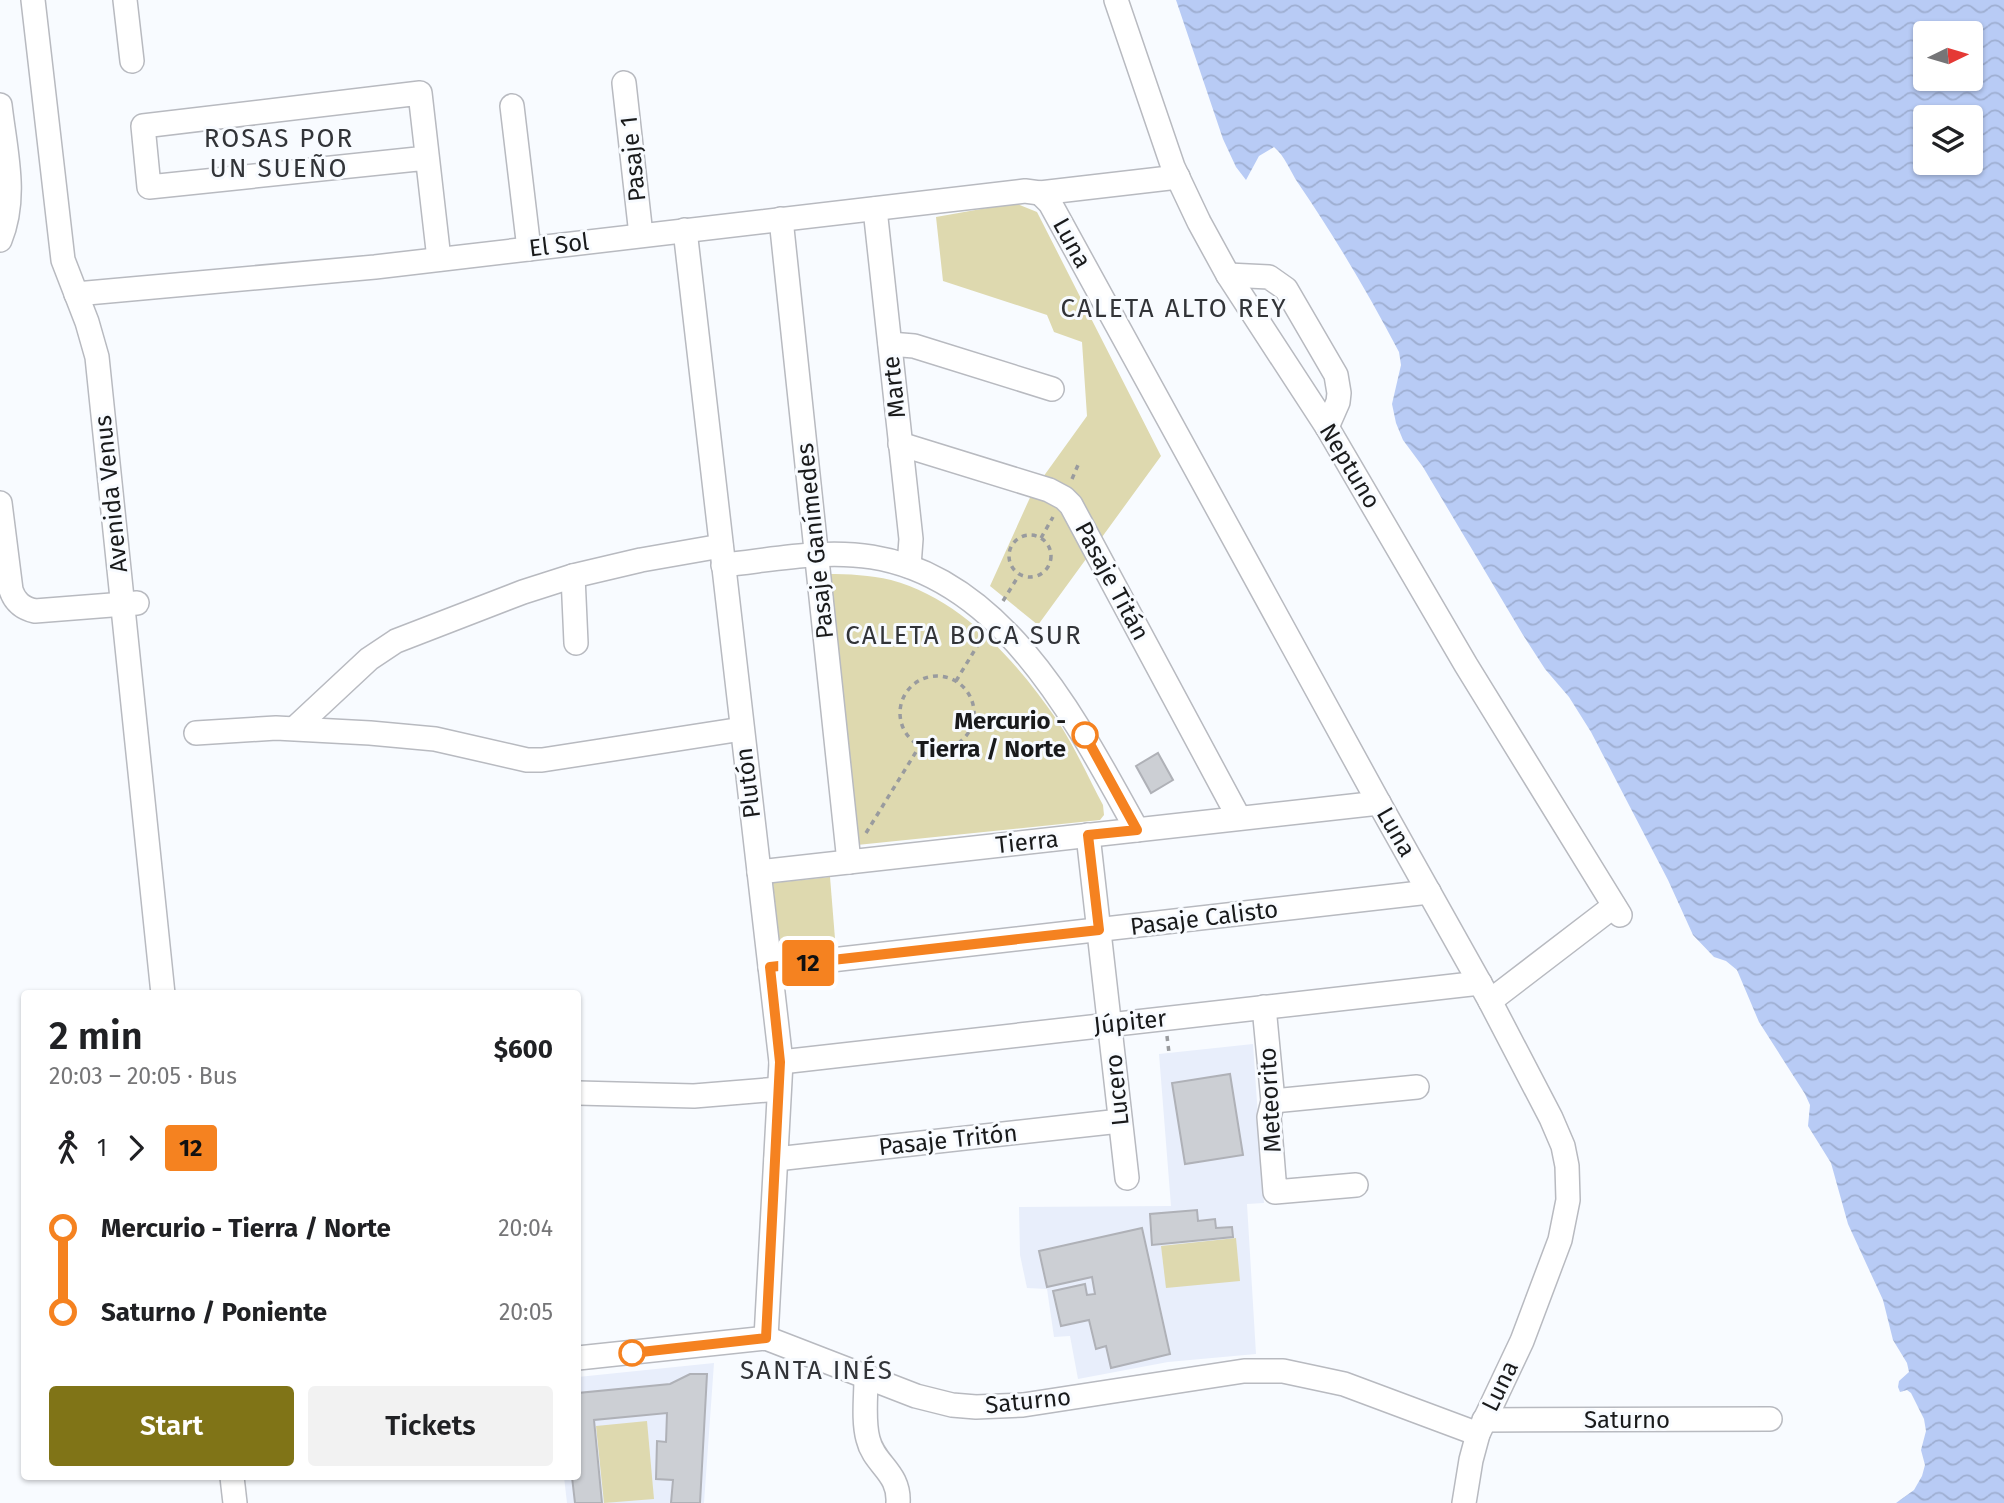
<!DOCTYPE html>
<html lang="en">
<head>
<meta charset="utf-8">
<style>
  :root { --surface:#fff; --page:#f2f2f2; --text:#202124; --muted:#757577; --accent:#807417 }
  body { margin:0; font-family:"Fira Sans",sans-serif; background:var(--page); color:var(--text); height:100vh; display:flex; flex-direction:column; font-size:26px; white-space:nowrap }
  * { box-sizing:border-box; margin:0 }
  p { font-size:23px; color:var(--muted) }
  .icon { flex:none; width:38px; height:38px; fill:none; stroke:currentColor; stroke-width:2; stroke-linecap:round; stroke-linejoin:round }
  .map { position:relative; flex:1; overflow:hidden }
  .drawer { position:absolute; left:21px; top:990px; width:560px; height:490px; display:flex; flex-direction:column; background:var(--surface); border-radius:7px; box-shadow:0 2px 5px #0004 }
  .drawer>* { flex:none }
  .badge { padding:0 14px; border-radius:5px; font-size:24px; line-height:46px }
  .needle { width:46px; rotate:85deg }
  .buttons { position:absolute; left:1913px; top:21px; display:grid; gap:14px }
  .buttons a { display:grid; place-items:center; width:70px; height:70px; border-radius:7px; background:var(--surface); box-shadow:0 2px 5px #0004; font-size:35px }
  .map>.badge { position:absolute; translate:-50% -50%; box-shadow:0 0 0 4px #fff }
  .legs { display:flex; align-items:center; gap:10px; height:77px; padding:0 28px; font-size:23px }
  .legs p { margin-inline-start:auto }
  .summary { display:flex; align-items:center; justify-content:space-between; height:119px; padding:0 28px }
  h1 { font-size:38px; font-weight:600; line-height:52px }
  .action { display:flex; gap:14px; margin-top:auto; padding:14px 28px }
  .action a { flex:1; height:80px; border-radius:7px; background:var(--accent); color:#fff; font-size:28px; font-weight:600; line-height:80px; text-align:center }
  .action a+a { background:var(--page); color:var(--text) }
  ul { padding:0 28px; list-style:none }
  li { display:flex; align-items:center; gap:24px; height:84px; font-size:26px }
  li i { display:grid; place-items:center; width:10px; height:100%; margin:0 9px; background:currentColor }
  li i::after { content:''; width:18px; height:18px; margin:-9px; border:5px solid; border-radius:50%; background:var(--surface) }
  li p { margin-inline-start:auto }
  li:first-child i { background:linear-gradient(#0000 50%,currentColor 0) }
  li:last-child i { background:linear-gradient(currentColor 50%,#0000 0) }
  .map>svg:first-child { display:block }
  .built { fill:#e8eefb }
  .green { fill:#ded9af }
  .water { fill:url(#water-waves); fill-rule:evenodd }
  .building { fill:#cccfd4; stroke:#afb1b7; stroke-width:2 }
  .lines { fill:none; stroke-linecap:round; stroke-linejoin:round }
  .minor-casing { stroke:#b8bac0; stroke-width:26 }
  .path { stroke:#999b9e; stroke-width:3.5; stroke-dasharray:5 5; stroke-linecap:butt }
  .minor { stroke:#fff; stroke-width:23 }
  .line-1-casing { stroke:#fff; stroke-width:16 }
  .line-1 { stroke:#f58220; stroke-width:10 }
  .stop-1-dot { fill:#fff; stroke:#f58220; stroke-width:3.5 }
  .labels { text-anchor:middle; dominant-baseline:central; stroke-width:6; stroke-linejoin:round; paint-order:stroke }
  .street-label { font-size:24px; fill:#191a1b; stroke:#f8fbff }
  .stop-label { font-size:24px; font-weight:bold; fill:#191a1b; stroke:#f8fbff; text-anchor:end }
  .neighbourhood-label { font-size:26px; letter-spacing:2px; fill:#323438; stroke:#f8fbff }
</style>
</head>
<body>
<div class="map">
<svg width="2004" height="1503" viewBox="0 0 2004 1503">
  <defs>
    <pattern id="water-waves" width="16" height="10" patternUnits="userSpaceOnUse" patternTransform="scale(1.75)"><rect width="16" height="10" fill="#b8cbf5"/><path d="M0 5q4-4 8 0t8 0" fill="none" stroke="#9eaed1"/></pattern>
  </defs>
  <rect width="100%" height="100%" fill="#f8fbff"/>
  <g class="built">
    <path d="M 1253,1044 L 1264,1203 L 1247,1204 L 1256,1354 L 1168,1362 L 1078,1379 L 1070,1336 L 1054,1337 L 1047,1289 L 1027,1288 L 1020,1255 L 1019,1207 L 1171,1206 L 1159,1054 Z"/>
    <path d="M 714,1363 L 704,1503 L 567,1503 L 564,1477 L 578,1477 L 578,1377 Z"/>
  </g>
  <g class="green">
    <path d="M 1015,203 L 1037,212 L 1161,456 L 1038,625 L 990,586 L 1033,491 L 1087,416 L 1082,342 L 1054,332 L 1047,315 L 943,281 L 936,217 Z"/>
    <path d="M 827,574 C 849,574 870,575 891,580 C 962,599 1017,662 1057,720 C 1075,747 1088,777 1103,805 L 1104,815 L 1100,820 L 857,845 Z"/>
    <path d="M 830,877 L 836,951 L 781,957 L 773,883 Z"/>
    <path d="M 1236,1238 L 1240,1281 L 1166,1288 L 1161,1246 Z"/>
    <path d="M 647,1421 L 654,1499 L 604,1503 L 596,1426 Z"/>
  </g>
  <path class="water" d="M 1176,0 L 2004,0 L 2004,1503 L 1896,1503 L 1914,1490 L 1922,1476 L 1925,1465 L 1921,1450 L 1926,1431 L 1924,1419 L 1911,1393 L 1907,1390 L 1900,1392 L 1898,1387 L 1899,1381 L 1909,1372 L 1907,1363 L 1893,1340 L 1883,1300 L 1848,1224 L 1831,1163 L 1808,1126 L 1810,1105 L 1805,1094 L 1759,1022 L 1737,970 L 1726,961 L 1714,957 L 1693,935 L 1668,880 L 1591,732 L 1569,697 L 1545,669 L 1523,635 L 1423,467 L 1403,440 L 1396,423 L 1392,404 L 1401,365 L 1399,352 C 1368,293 1335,237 1298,183 C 1290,171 1285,156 1274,147 L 1259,156 L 1246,180 L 1236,167 L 1223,139 ZM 1925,33 L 1970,33 L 1970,79 L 1925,79 ZM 1925,117 L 1970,117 L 1970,163 L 1925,163 Z"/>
  <g class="building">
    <path d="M 1158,753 L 1173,780 L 1151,793 L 1136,766 Z"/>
    <path d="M 1230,1074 L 1243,1155 L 1185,1164 L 1172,1083 Z"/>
    <path d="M 1197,1210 L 1198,1221 L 1215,1219 L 1216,1228 L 1232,1227 L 1233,1237 L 1152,1245 L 1150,1214 Z"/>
    <path d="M 1142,1228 L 1170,1354 L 1111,1368 L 1106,1346 L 1096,1349 L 1089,1320 L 1061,1326 L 1053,1291 L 1085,1284 L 1087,1295 L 1095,1294 L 1092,1277 L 1047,1287 L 1039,1251 Z"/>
    <path d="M 690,1374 L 707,1374 L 700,1503 L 671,1503 L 673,1480 L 656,1479 L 657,1441 L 666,1442 L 667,1413 L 594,1420 L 602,1503 L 575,1503 L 572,1477 L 578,1477 L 578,1393 L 670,1384 Z"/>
  </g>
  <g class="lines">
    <g class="minor-casing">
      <g id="minor">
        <path d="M 33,0 L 63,260 L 87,322 L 97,357 L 163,994"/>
        <path d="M 125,0 L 132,61"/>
        <path d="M 1116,0 L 1173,167 L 1199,222 L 1228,275 L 1327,427 L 1466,665 L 1620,915"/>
        <path d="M 624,83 L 641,235"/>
        <path d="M 0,105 C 5,149 18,197 0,240"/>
        <path d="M 512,106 L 529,249"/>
        <path d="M 427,158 L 149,187 L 143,126 L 420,93 L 439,259"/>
        <path d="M 1040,193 L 1050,203 L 1379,803 L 1490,1001 L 1551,1118 L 1563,1146 L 1567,1166 L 1568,1200 L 1560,1240 L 1522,1341 L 1478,1434 L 1471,1460 L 1464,1503"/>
        <path d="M 875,209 L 911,539 L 909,566"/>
        <path d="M 781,219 L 849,862"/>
        <path d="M 685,230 L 781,1062 L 766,1338"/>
        <path d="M 1228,275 L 1269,277 L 1286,289 L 1336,375 L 1339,393 L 1338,402 L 1327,427"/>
        <path d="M 76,294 L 375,267 L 1025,191 L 1040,193 L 1178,177"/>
        <path d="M 890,344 L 914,346 L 1052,389"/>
        <path d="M 900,444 L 1049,490 L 1064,498 L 1071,505 L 1239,818"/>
        <path d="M 0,503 L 11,590 C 15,602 22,608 35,611 L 137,603"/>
        <path d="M 723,565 C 772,560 823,549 872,557 C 1005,578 1078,724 1137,830"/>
        <path d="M 573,576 L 576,643"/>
        <path d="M 295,728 L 369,659 L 396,641 L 523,592 L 573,576 L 641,560 L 721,546"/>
        <path d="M 196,733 L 276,728 L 370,733 L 435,739 L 527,760 L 542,760 L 742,729"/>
        <path d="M 1088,835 L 1127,1178"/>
        <path d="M 759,872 L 1379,803"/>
        <path d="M 770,967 L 1429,892"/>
        <path d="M 1490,1001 L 1614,906"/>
        <path d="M 1264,1007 L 1273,1101 L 1269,1117 L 1275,1192 L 1356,1185"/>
        <path d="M 781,1062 L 1480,983"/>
        <path d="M 578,1093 L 694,1096 L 779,1089"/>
        <path d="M 1273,1101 L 1417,1087"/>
        <path d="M 776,1159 L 1120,1121"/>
        <path d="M 578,1358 L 766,1338 L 916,1396 L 952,1405 L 976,1407 L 1023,1405 L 1244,1371 L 1283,1371 L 1344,1384 L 1478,1434"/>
        <path d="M 866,1378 C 866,1397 863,1421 868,1439 C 874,1465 900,1472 898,1503"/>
        <path d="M 1484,1420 L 1770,1419"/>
        <path d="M 232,1477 L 235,1503"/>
      </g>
    </g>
    <g class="path">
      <path d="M 1072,479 L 1078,465"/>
      <circle cx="1030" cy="556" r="21"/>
      <path d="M 1041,538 L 1053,517"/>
      <path d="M 1003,601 L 1019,575"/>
      <circle cx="937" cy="713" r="37"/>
      <path d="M 956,681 L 982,638"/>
      <path d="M 866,833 L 919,747"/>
      <path d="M 1167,1036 L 1169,1053"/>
    </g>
    <use href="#minor" class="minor"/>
  </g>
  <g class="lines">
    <g class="line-1-casing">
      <path id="line-1" d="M 632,1353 L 766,1338 L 780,1062 L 770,967 L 1099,930 L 1088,835 L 1137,830 L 1085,735"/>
    </g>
    <use href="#line-1" class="line-1"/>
  </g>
  <g class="stop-1-dot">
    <circle cx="1085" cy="735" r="12"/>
    <circle cx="632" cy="1353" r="12"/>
  </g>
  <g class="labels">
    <g class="street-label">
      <text transform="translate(633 159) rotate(-96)">Pasaje 1</text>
      <text transform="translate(1072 243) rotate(61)">Luna</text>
      <text transform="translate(559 245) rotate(-7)">El Sol</text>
      <text transform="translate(894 387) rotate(-96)">Marte</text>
      <text transform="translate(1350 466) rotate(59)">Neptuno</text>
      <text transform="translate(111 494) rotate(-96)">Avenida Venus</text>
      <text transform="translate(815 541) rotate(-96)">Pasaje Ganímedes</text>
      <text transform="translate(1112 581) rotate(62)">Pasaje Titán</text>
      <text transform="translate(748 783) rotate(-97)">Plutón</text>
      <text transform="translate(1396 832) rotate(60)">Luna</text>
      <text transform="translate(1027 842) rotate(-6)">Tierra</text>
      <text transform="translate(1204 918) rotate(-7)">Pasaje Calisto</text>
      <text transform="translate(1130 1022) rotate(-6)">Júpiter</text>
      <text transform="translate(1117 1090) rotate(-96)">Lucero</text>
      <text transform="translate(1270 1100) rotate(-93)">Meteorito</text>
      <text transform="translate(948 1140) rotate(-6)">Pasaje Tritón</text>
      <text transform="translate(1500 1386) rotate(-64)">Luna</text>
      <text transform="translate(1028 1401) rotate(-6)">Saturno</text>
      <text x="1627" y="1420">Saturno</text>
    </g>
    <g class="stop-label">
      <text x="1066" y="721">Mercurio -<tspan x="1066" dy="28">Tierra / Norte</tspan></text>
    </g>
    <g class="neighbourhood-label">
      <text x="279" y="138">ROSAS POR<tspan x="279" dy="30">UN SUEÑO</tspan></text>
      <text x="1174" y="308">CALETA ALTO REY</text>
      <text x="964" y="635">CALETA BOCA SUR</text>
      <text x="817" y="1370">SANTA INÉS</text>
    </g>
  </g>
</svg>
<div class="buttons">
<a><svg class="needle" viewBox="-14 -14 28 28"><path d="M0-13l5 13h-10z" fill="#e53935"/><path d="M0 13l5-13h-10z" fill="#757577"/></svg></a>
<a><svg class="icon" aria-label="layers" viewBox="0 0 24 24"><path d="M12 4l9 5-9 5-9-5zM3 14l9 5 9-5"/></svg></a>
</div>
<b class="badge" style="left:808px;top:963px;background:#f58220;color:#111">12</b>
<section class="drawer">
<div class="summary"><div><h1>2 min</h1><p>20:03 – 20:05 · Bus</p></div><b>$600</b></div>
<div class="legs"><svg class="icon" aria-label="walk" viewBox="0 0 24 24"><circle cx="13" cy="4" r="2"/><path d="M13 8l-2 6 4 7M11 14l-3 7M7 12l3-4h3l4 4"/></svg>1<svg class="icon" aria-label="forward" viewBox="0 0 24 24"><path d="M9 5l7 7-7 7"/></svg><b class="badge" style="background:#f58220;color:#111">12</b></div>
<ul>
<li><i style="color:#f58220"></i><b>Mercurio - Tierra / Norte</b><p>20:04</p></li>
<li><i style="color:#f58220"></i><b>Saturno / Poniente</b><p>20:05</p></li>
</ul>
<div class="action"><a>Start</a><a>Tickets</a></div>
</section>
</div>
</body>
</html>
